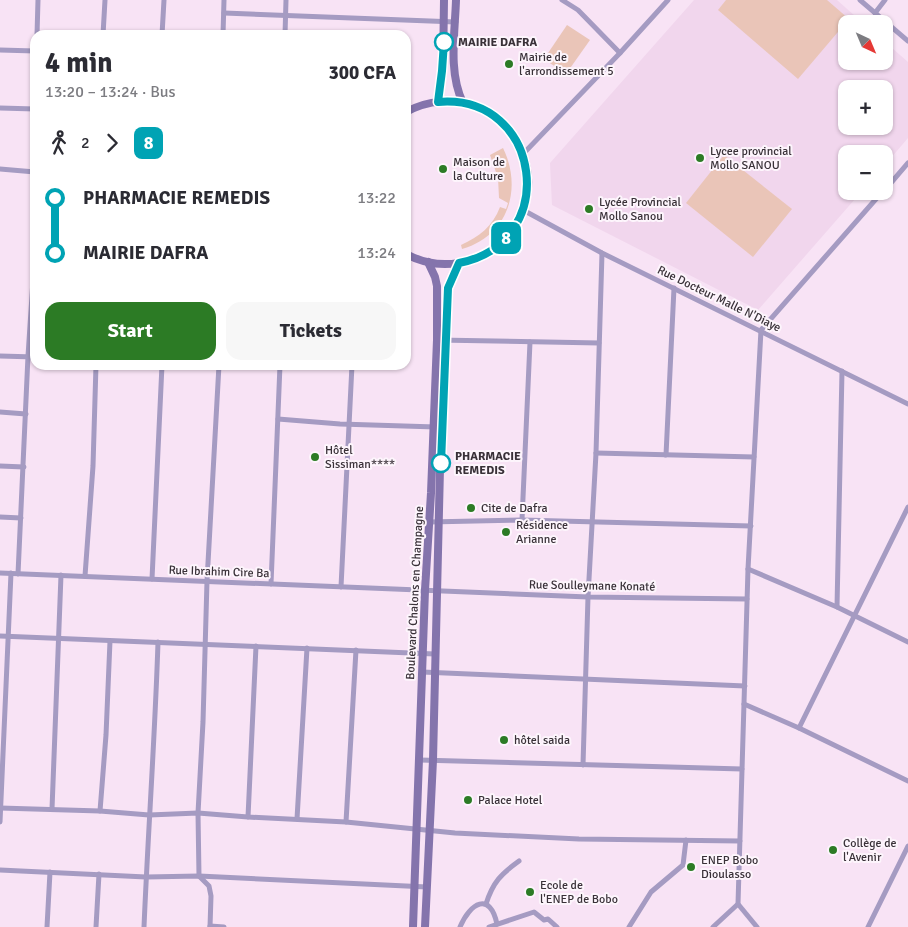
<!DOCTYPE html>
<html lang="en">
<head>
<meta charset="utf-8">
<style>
  :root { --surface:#fff; --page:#f7f7f7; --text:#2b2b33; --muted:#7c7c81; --accent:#2c7b25 }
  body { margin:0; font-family:Signika,sans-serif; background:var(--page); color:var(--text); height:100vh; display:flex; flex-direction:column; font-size:19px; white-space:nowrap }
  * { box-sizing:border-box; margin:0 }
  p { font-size:16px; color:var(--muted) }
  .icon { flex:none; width:28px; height:28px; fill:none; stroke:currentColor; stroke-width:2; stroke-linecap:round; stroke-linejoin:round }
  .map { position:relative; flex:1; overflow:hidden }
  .panel { position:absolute; left:30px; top:30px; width:381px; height:340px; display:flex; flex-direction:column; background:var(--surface); border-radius:15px; box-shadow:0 1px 4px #0004 }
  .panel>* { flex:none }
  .badge { padding:0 10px; border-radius:8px; font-size:18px; line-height:32px }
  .needle { width:32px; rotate:136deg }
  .controls { position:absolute; left:838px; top:15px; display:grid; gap:10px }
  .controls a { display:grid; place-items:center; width:55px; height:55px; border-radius:10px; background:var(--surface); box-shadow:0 1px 4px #0004; font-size:25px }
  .map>.badge { position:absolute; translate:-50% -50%; box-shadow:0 0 0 2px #fff }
  .legs { display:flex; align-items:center; gap:8px; height:55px; padding:0 15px; font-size:16px }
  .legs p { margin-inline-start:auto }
  .overview { display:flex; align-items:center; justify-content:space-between; height:85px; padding:0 15px }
  h1 { font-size:28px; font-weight:800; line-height:38px }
  .cta { display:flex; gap:10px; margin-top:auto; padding:10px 15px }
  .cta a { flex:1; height:58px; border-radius:15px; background:var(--accent); color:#fff; font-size:20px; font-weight:800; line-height:58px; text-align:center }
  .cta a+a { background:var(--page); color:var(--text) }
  ul { padding:0 15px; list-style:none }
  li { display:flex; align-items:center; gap:18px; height:55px; font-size:19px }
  li i { display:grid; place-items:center; width:8px; height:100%; margin:0 6px; background:currentColor }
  li i::after { content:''; width:12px; height:12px; margin:-6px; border:4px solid; border-radius:50%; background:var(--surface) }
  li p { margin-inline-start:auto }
  li:first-child i { background:linear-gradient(#0000 50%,currentColor 0) }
  li:last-child i { background:linear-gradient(currentColor 50%,#0000 0) }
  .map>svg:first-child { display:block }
  .built { fill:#f1d6ed; fill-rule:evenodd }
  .green { fill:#eac5b8 }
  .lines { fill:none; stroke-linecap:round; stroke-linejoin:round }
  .minor { stroke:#a59bc2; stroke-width:5 }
  .secondary { stroke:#8474ac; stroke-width:8 }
  .line-1-casing { stroke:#fff; stroke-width:11 }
  .line-1 { stroke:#00a3b4; stroke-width:8 }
  .stop-1-dot { fill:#fff; stroke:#00a3b4; stroke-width:2.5 }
  .poi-dot { fill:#2c7b25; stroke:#fdf5fc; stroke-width:2 }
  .labels { text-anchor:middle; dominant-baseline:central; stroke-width:4; stroke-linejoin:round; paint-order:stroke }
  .stop-label { font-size:12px; font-weight:bold; fill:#393138; stroke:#fdf5fc; text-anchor:start }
  .poi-label { font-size:12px; fill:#393138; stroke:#fdf5fc; text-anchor:start }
  .street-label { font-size:12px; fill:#393138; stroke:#fdf5fc }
</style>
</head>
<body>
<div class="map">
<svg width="908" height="927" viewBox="0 0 908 927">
  <rect width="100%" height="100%" fill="#f8e3f5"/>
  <path class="built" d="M 694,0 L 837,0 L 864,24 L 846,24 L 846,61 L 884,61 L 884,41 L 908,62 L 908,138 L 884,166 L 884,154 L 846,154 L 846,191 L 862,191 L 758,310 L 552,205 L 550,163 ZM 846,89 L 884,89 L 884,126 L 846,126 Z"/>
  <g class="green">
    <path d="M 726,0 L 827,0 L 849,19 L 798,79 L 718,10 Z"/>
    <path d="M 567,25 L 590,40 L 566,74 L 544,59 Z"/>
    <path d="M 503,148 C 523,189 508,236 462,249 L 461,245 C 479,237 493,226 500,207 L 506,209 L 508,203 L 499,198 L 498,178 L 490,155 Z"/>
    <path d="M 724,155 L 792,209 L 753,257 L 686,203 Z"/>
  </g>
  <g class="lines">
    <g class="minor">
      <path d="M 562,0 L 578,10 L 620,53"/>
      <path d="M 860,0 L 908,41"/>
      <path d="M 224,13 L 456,22"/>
      <path d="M 875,13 L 885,0"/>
      <path d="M 37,35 L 38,0"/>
      <path d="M 103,35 L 105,0"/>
      <path d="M 162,35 L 164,0"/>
      <path d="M 223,35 L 224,0"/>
      <path d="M 285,35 L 286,0"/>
      <path d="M 0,50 L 35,51"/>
      <path d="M 35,105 L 35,116"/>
      <path d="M 0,108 L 35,109"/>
      <path d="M 523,154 L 620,53 L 668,0"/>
      <path d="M 0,169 L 35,172"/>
      <path d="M 884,191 L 908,163"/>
      <path d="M 523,210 L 602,253 L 908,404"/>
      <path d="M 437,340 L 599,343"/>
      <path d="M 0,356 L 35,357"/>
      <path d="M 0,412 L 26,414"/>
      <path d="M 278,419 L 340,424 L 436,427"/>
      <path d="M 596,453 L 754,457"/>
      <path d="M 666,455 L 674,288"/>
      <path d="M 0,466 L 24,467"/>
      <path d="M 0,517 L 21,518"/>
      <path d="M 522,520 L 530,342"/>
      <path d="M 429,522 L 522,520 L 751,526"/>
      <path d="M 748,569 L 837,607 L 908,642"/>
      <path d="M 0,573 L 588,597 L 747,599"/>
      <path d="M 18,574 L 28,356 L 35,250"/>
      <path d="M 85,576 L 93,466 L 96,365"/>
      <path d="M 152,579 L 162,365"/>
      <path d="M 271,584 L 280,365"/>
      <path d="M 341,587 L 352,365"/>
      <path d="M 837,607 L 842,371"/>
      <path d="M 0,636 L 435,654"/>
      <path d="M 422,672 L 745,686"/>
      <path d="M 744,704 L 799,728 L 908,781"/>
      <path d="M 799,728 L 908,507"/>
      <path d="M 420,760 L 742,769"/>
      <path d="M 583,765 L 588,597 L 596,453 L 602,253"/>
      <path d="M 0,808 L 100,811 L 149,815 L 198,813 L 248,817 L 346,822 L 455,833 L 579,839 L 740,841"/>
      <path d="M 52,809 L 61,575"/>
      <path d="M 100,811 L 106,735 L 110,641"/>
      <path d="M 248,817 L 256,646"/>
      <path d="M 297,819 L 307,648"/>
      <path d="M 0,822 L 11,573"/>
      <path d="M 346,822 L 356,650"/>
      <path d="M 0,870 L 146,877 L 199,876 L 427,887"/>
      <path d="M 486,904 C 493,882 501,874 519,861"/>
      <path d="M 738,904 L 757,927"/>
      <path d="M 210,926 L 224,927"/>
      <path d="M 47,927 L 50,872"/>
      <path d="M 96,927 L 99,874"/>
      <path d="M 144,927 C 148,832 155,737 158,642"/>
      <path d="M 210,927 L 211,896 L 209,886 L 199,876 L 198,813 L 203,722 L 207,581 L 219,365"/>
      <path d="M 460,927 C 470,903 490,891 497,924"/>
      <path d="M 489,927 L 534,912 L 544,920 L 548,919 L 557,927"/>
      <path d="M 629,927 L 651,892 L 683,865 L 686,840"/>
      <path d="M 713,927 L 738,904 L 748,569 L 761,330 L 883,191"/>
      <path d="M 868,927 L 908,846"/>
    </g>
    <g class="secondary">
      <path d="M 456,0 C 455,33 448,72 463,103"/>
      <path d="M 438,102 L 443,71 L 444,0"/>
      <path d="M 406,112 C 428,100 453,98 476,107 C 494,114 509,127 518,144 C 557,215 477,292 406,254"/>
      <path d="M 413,927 L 425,590 L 431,493 L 437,340 L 437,286 L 435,277 L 428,262"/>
      <path d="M 425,927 L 433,760 L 441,427 L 448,288 L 459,263"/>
    </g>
  </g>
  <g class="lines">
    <g class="line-1-casing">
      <path id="line-1" d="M 441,463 L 448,288 L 459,263 C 562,243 542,93 438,102 L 442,71 L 444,42"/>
    </g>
    <use href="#line-1" class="line-1"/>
  </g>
  <g class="stop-1-dot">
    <circle cx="444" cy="42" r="9"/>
    <circle cx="441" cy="463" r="9"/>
  </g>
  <g class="poi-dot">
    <circle cx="509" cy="64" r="5"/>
    <circle cx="700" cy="158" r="5"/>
    <circle cx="443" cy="169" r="5"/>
    <circle cx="589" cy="209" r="5"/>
    <circle cx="315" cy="457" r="5"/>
    <circle cx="471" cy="508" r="5"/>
    <circle cx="506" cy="532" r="5"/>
    <circle cx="504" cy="740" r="5"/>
    <circle cx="468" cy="800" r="5"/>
    <circle cx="833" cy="850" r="5"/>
    <circle cx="691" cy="867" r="5"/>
    <circle cx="530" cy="892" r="5"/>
  </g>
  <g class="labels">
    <g class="stop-label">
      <text x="458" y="42">MAIRIE DAFRA</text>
      <text x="455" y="456">PHARMACIE<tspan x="455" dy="14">REMEDIS</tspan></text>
    </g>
    <g class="poi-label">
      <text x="519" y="57">Mairie de<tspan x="519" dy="14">l'arrondissement 5</tspan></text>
      <text x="710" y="151">Lycee provincial<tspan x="710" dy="14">Mollo SANOU</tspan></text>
      <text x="453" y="162">Maison de<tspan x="453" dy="14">la Culture</tspan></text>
      <text x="599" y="202">Lycée Provincial<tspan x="599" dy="14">Mollo Sanou</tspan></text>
      <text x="325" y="450">Hôtel<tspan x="325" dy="14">Sissiman****</tspan></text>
      <text x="481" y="508">Cite de Dafra</text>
      <text x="516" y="525">Résidence<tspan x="516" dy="14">Arianne</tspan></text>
      <text x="514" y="740">hôtel saida</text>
      <text x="478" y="800">Palace Hotel</text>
      <text x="843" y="843">Collège de<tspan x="843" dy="14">l'Avenir</tspan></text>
      <text x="701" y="860">ENEP Bobo<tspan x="701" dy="14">Dioulasso</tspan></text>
      <text x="540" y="885">Ecole de<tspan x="540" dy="14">l'ENEP de Bobo</tspan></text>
    </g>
    <g class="street-label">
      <text transform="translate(719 299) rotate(26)">Rue Docteur Malle N'Diaye</text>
      <text transform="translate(219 572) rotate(2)">Rue Ibrahim Cire Ba</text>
      <text transform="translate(592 586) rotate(1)">Rue Soulleymane Konaté</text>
      <text transform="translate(415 593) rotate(-87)">Boulevard Chalons en Champagne</text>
    </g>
  </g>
</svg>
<div class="controls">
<a><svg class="needle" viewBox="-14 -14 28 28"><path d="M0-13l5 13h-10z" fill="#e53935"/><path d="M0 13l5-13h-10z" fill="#7c7c81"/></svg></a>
<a>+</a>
<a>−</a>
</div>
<b class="badge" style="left:506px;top:238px;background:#00a3b4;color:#fff">8</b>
<section class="panel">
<div class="overview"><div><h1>4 min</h1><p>13:20 – 13:24 · Bus</p></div><b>300 CFA</b></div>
<div class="legs"><svg class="icon" aria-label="walk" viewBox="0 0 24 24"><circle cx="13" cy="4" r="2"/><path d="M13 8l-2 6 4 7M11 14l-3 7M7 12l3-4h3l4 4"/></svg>2<svg class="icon" aria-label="forward" viewBox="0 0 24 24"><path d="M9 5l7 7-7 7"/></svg><b class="badge" style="background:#00a3b4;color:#fff">8</b></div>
<ul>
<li><i style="color:#00a3b4"></i><b>PHARMACIE REMEDIS</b><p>13:22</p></li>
<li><i style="color:#00a3b4"></i><b>MAIRIE DAFRA</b><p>13:24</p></li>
</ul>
<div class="cta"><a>Start</a><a>Tickets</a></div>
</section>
</div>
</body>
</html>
